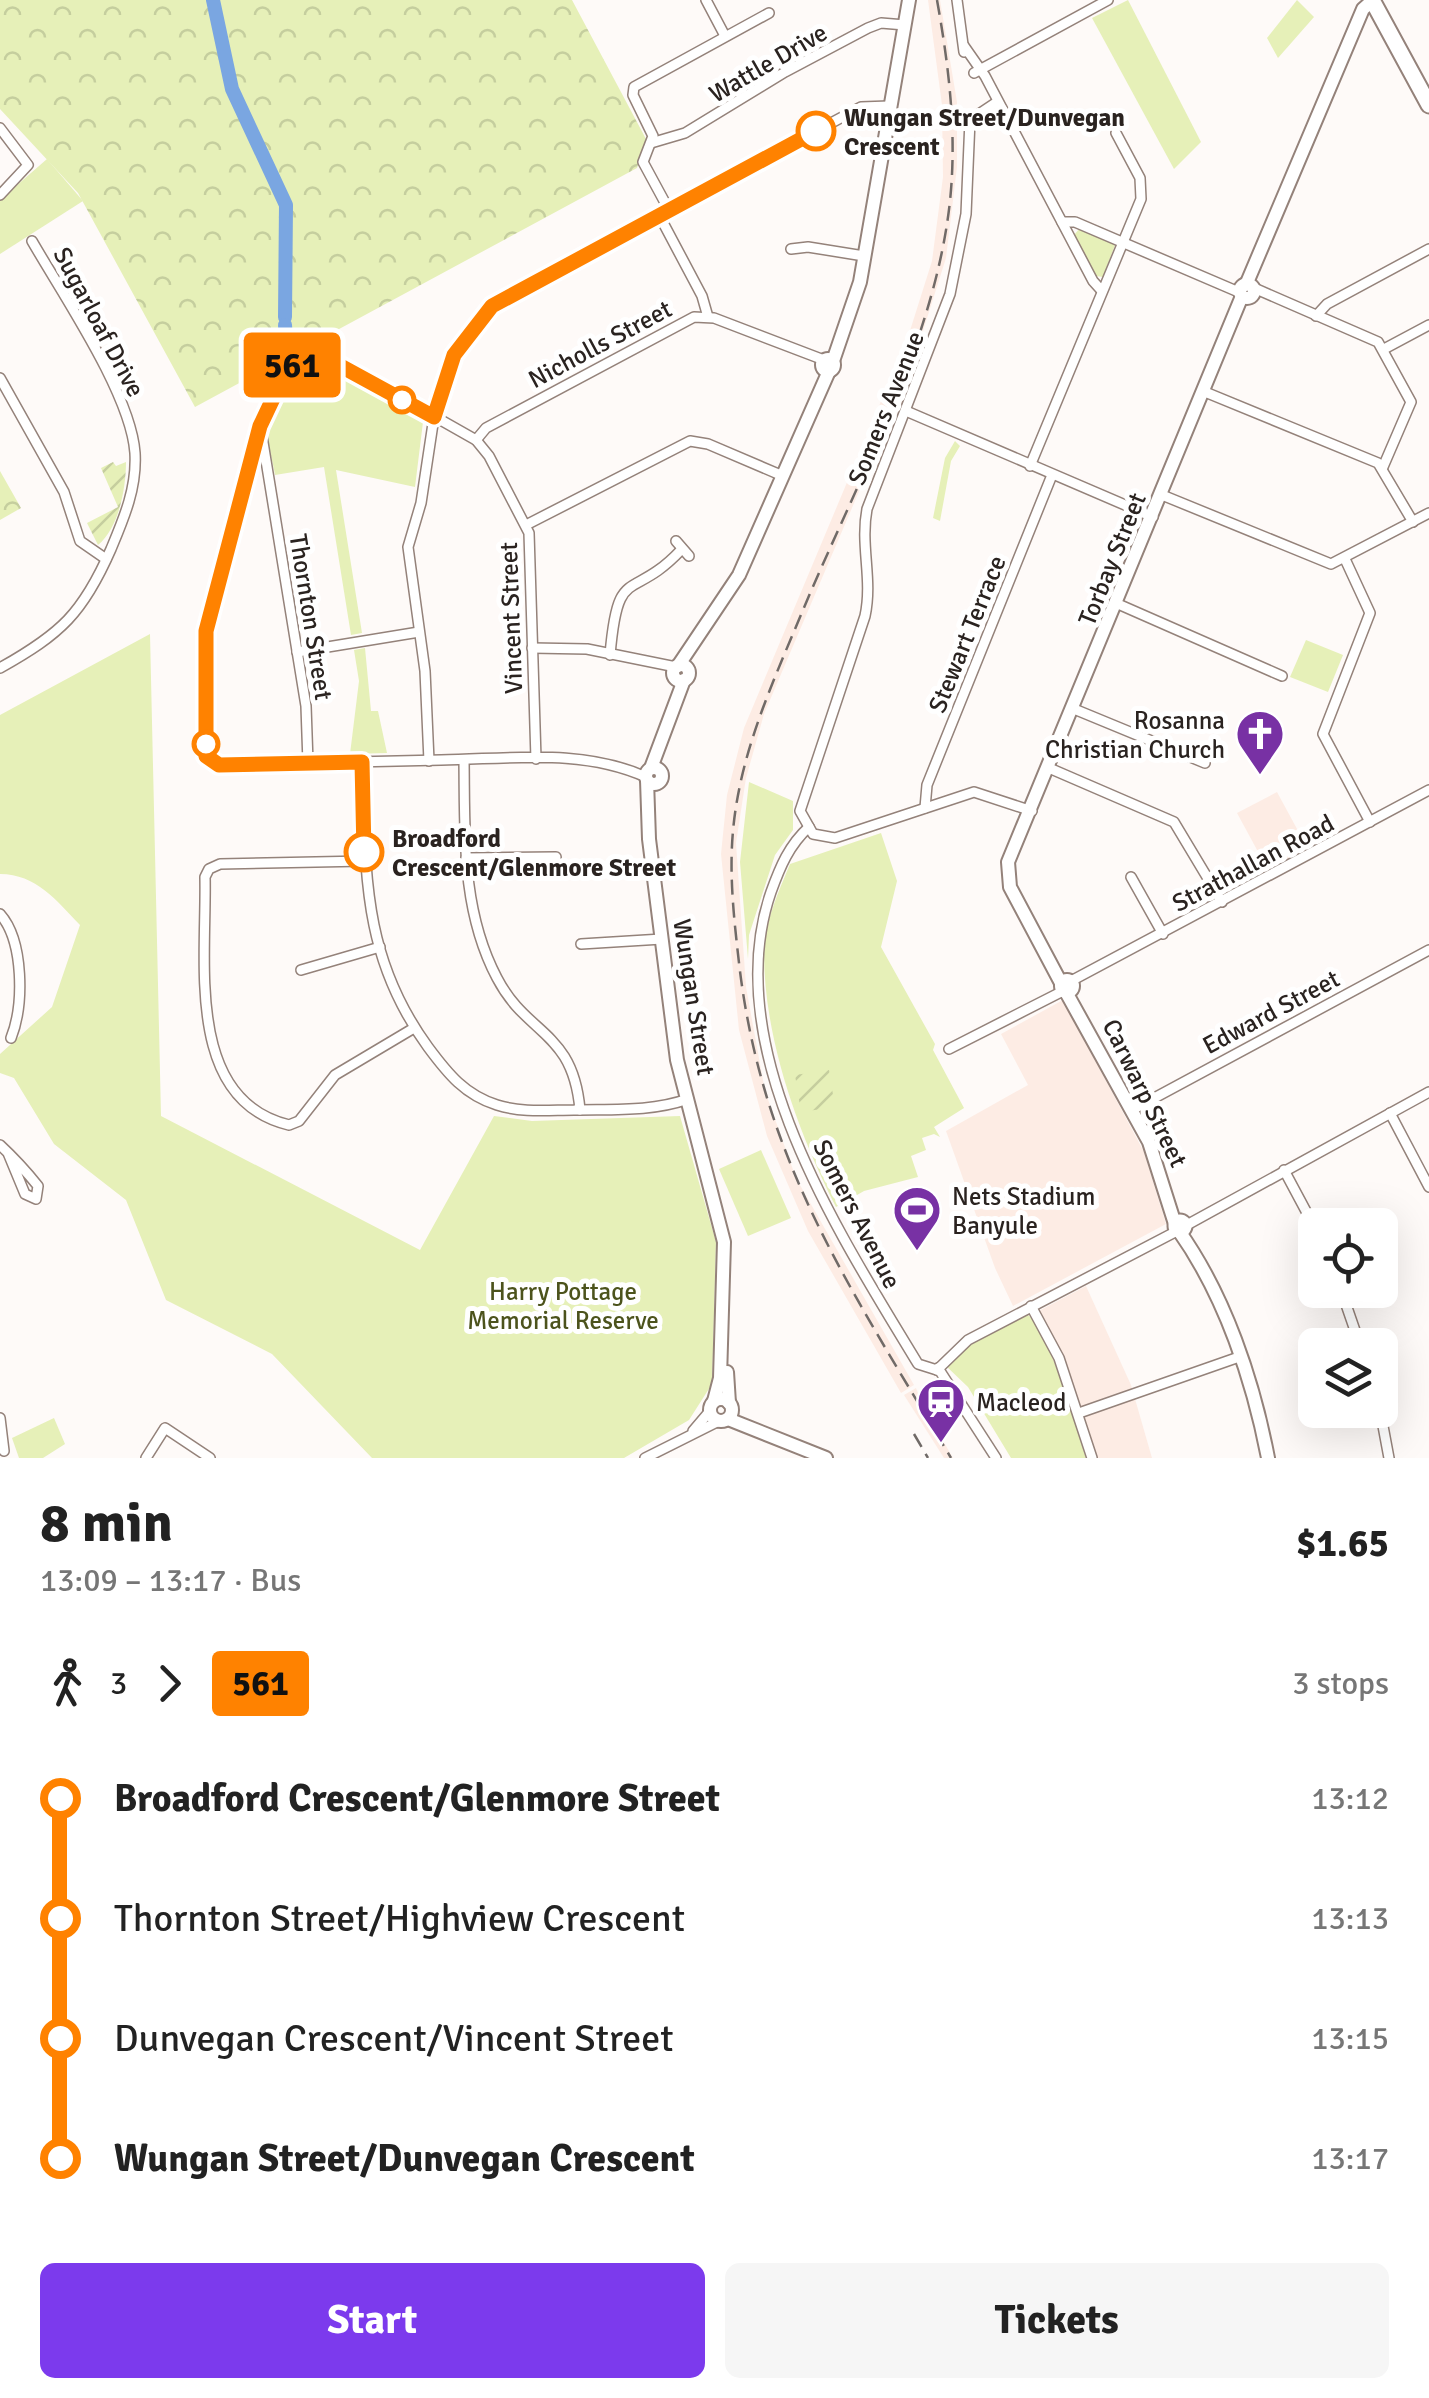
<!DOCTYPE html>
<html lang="en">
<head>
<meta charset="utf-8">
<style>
  :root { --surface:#fff; --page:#f6f6f6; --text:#222; --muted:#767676; --accent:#7c3aed }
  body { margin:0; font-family:Signika,sans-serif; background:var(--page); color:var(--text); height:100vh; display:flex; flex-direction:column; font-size:38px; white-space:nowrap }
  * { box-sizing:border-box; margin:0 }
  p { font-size:32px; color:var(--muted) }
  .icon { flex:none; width:55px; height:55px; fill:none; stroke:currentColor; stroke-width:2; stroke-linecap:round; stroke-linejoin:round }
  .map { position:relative; height:1458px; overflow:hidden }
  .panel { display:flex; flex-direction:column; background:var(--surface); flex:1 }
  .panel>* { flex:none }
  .badge { padding:0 20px; border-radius:8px; font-size:35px; line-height:65px }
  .buttons { position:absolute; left:1298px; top:1208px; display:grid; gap:20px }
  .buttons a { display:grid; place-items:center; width:100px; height:100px; border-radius:15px; background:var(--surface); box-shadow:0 10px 40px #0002; font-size:50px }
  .map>.badge { position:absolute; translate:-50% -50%; box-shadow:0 0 0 5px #fff }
  .legs { display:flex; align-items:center; gap:15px; height:110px; padding:0 40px; font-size:32px }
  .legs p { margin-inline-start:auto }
  .summary { display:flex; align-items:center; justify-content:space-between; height:170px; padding:0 40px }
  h1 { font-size:55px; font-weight:800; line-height:75px }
  .cta { display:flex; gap:20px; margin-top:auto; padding:20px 40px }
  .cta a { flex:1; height:115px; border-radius:15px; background:var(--accent); color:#fff; font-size:40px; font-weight:800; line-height:115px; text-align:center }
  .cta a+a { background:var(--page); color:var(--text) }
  ul { padding:0 40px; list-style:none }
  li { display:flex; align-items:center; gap:35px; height:120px; font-size:38px }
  li i { display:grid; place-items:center; width:15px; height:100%; margin:0 12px; background:currentColor }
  li i::after { content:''; width:25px; height:25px; margin:-12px; border:8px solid; border-radius:50%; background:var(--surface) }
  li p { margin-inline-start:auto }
  li:first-child i { background:linear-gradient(#0000 50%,currentColor 0) }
  li:last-child i { background:linear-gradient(currentColor 50%,#0000 0) }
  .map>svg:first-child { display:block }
  .built { fill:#fdece4 }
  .green { fill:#e6f0b8 }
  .forest { fill:url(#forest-crowns) }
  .garden { fill:url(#garden-furrows) }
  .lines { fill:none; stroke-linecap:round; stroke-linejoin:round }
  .river { stroke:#7aa6e1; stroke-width:14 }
  .street-casing { stroke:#94827a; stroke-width:12 }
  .secondary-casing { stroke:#94827a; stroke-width:16 }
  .highway-casing { stroke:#94827a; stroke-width:19 }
  .street { stroke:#fff; stroke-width:9 }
  .secondary { stroke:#fff; stroke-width:12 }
  .highway { stroke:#fff; stroke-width:15 }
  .rail { stroke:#706a67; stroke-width:2.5; stroke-dasharray:15 8; stroke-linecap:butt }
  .line-1-casing { stroke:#fff; stroke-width:22 }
  .line-1 { stroke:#ff8200; stroke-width:15 }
  .stop-1-dot { fill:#fff; stroke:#ff8200; stroke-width:5 }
  .labels { text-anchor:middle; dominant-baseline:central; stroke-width:10; stroke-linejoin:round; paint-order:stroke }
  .street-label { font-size:25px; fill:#2a2320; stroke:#fff }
  .stop-label { font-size:25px; font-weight:bold; fill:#2a2320; stroke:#fff; text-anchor:start }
  .poi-label { font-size:25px; fill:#2a2320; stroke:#fff; text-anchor:start }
  .park-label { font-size:25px; fill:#4c531c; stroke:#fff }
</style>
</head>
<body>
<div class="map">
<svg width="1429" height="1458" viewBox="0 0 1429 1458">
  <defs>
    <pattern id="forest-crowns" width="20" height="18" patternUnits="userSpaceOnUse" patternTransform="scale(2.5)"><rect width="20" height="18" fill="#e6f0b8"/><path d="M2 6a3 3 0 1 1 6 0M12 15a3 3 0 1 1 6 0" fill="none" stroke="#c5ce9e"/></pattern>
    <pattern id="garden-furrows" width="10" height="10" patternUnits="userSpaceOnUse" patternTransform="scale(2.5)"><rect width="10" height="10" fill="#e6f0b8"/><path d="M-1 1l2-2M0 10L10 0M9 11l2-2" fill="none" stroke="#c5ce9e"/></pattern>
  </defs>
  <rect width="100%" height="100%" fill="#fefaf8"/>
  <g class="built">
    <path d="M 928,0 L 940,0 L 957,102 L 957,167 L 946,258 L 910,372 L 764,714 L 746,778 L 736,843 L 746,987 L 765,1091 L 796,1178 L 914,1385 L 901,1393 L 808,1231 L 767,1136 L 739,1030 L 721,854 L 727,795 L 744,728 L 908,337 L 932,261 L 943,177 L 942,105 Z"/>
    <path d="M 1277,792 L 1309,851 L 1269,872 L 1237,813 Z"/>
    <path d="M 1063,1000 L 1144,1152 L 1166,1224 L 1013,1306 L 995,1268 L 946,1131 L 1028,1085 L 1001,1034 Z"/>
    <path d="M 1086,1286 L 1131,1385 L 1152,1458 L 1086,1458 L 1055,1366 L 1034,1325 L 1031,1315 Z"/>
    <path d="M 916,1388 L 923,1406 L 953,1458 L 944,1458 L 904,1395 Z"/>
  </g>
  <g class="green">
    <path d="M 1128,0 L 1201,142 L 1174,169 L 1092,18 Z"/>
    <path d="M 1297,0 L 1314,17 L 1278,58 L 1267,38 Z"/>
    <path d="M 47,159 L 83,201 L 0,254 L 0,200 Z"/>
    <path d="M 1080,228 L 1115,245 L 1103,277 L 1096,276 L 1074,235 Z"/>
    <path d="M 324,365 L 352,377 L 423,422 L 415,487 L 336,470 L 362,633 L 351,635 L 324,467 L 275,475 C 273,462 268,447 268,434 C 267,404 292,361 324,365 Z"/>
    <path d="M 955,441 L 960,446 L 951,461 L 940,521 L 933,518 L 945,458 Z"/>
    <path d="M 150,634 L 161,1116 L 420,1250 L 494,1116 L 532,1121 L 680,1116 L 716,1242 L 712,1384 L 689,1420 L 624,1458 L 372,1458 L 272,1354 L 166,1300 L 126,1200 L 54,1144 L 14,1078 L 0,1073 L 0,1054 L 52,1007 L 80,925 C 57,901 36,874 0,874 L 0,715 Z"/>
    <path d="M 1306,640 L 1343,655 L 1328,692 L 1290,677 Z"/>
    <path d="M 365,648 L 371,711 L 378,711 L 387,753 L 350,754 L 359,681 L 354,650 Z"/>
    <path d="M 749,782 L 793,801 L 793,830 L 775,855 L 749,935 L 748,959 L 740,862 Z"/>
    <path d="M 881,833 L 897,881 L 881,947 L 935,1044 L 933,1050 L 964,1108 L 934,1127 L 940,1137 L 934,1134 L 922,1138 L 926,1150 L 911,1156 L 918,1177 L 864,1191 L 836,1207 C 798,1132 764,1039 764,953 C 764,923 779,891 790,864 Z"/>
    <path d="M 761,1150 L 791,1218 L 748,1236 L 719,1169 Z"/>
    <path d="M 1027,1314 C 1048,1329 1077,1427 1086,1458 L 1011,1458 L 968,1387 L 946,1366 L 967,1344 Z"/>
    <path d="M 54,1418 L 65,1444 L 43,1458 L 19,1458 L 12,1438 Z"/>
  </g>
  <g class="forest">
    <path d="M 0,0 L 572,0 L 646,139 L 637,168 L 195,407 L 78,193 L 0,109 Z"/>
    <path d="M 0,471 L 21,508 L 0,520 Z"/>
  </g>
  <g class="garden">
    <path d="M 113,462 L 116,466 L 126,462 C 126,488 119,528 98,545 L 87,523 L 118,507 L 101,468 Z"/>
    <path d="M 829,1070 L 835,1107 L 801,1112 L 795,1075 Z"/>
  </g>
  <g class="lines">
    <g class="river">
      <path d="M 213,0 L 232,89 L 286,205 L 285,317"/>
      <path d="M 285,325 L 287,355"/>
    </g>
    <g class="street-casing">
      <g id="street">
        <path d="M 706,0 L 725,36"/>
        <path d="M 957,0 L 964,52"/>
        <path d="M 964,46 L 985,76 L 1093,281 L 1102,291"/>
        <path d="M 974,73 L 1108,0"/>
        <path d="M 997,102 L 970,120 L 966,214 L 950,294 L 867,509 C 860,546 873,579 865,616 L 800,811 L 813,834 L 835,838 L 974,792 L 1032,811"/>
        <path d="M 0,128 L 28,165 L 0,195"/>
        <path d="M 651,143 L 685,133 L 785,72 L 868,28 L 881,23 L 905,25"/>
        <path d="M 669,210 L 643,162 L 653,136 L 633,95 L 634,87 L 769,13"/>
        <path d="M 659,215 L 702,296 L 708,317"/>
        <path d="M 1062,222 L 1075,222 L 1241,293"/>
        <path d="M 791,249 L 808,247 L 864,256"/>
        <path d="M 1254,288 L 1378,342 L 1411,402 L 1383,467"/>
        <path d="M 1316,316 L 1327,304 L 1429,249"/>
        <path d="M 1384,349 L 1429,325"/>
        <path d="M 0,378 L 64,492 L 80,541 L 106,559"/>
        <path d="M 1205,392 L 1378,463 L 1413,522"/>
        <path d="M 906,411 L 1153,517"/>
        <path d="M 261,430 L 306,706 L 308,763"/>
        <path d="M 476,440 L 486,428 L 694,317 L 714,318 L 824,360"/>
        <path d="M 1030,466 L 1141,199 L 1140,178 L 1116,133"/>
        <path d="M 1162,495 L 1331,564 L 1429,513"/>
        <path d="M 526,525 L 690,441 L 708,444 L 783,476"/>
        <path d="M 676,541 L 689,556"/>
        <path d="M 1345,559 L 1370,613 L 1323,734 L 1370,822"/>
        <path d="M 1118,604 L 1282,676"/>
        <path d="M 532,648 L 587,649 L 676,667"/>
        <path d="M 297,652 L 419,632"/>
        <path d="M 610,655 C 618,562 631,603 681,550"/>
        <path d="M 0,668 C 61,634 83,613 111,549 C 124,518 137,488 135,453 C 131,394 63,295 32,241"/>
        <path d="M 1074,709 L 1205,763"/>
        <path d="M 536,759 L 529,533 L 489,456 L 476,440 L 349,368 L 314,357 L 293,364 L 283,376 L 246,474 L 204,638 L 208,759 L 224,765 C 296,764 368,762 441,760 C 510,759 582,748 646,777"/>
        <path d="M 464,760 C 465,834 461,910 497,978 C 527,1036 573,1030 580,1110"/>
        <path d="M 429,761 L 425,671 L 408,547 L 421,503 L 434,417 L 451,361 L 481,316 L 499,301 L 861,107 L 889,106"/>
        <path d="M 362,762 C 366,871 361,955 428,1047 C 448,1074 465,1095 497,1105 C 522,1113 549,1110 574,1110 C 612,1109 651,1112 688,1099"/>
        <path d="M 1049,768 L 1174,822 L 1222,902"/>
        <path d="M 925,808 L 927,785 L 1052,475"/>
        <path d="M 809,827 C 789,845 780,867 771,892 C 717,1048 840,1235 918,1364 L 937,1370"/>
        <path d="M 466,858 L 556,857"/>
        <path d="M 365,861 L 220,864 L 209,869 L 205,877 C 207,960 184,1100 289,1125 L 299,1121 L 335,1075 L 414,1028"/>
        <path d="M 1131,877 L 1163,934"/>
        <path d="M 0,914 C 24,941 24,1005 11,1038"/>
        <path d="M 581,944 L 662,939"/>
        <path d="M 301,970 L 380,947"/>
        <path d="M 1071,981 L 1429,790"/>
        <path d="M 949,1049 L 1063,991"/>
        <path d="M 1132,1110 L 1429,950"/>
        <path d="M 1390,1113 L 1429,1187"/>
        <path d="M 0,1145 C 14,1158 26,1171 38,1186 L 36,1199 L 25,1194 L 8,1153"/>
        <path d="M 1284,1170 L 1315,1228"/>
        <path d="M 1185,1226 L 1429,1092"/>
        <path d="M 1341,1290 L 1360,1345"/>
        <path d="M 1031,1306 L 1059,1358 L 1092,1458"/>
        <path d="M 938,1368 L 996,1458"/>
        <path d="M 937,1370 L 968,1340 L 1177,1231"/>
        <path d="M 1380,1410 L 1389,1458"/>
        <path d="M 1079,1413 L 1239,1357"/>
        <path d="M 0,1418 L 4,1451"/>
        <path d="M 693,1431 L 710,1411"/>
        <path d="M 146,1458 L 165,1428 L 210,1458"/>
        <path d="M 645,1458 L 719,1421"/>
      </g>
    </g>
    <g class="secondary-casing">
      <g id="secondary">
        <circle cx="1247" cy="291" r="7"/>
        <path d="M 1246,285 L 1363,9 L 1372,1"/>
        <circle cx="828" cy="365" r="6"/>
        <path d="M 833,361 L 860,282 L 909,0"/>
        <circle cx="681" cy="673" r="8"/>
        <path d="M 678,666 L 739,575 L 829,371"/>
        <path d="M 651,768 L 684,680"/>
        <circle cx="654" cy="776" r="8"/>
        <path d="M 647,780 L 649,839 L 677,1060 L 724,1242 L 720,1378 L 714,1401"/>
        <circle cx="1067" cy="986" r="6"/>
        <path d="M 1061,983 L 1010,887 L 1008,862 L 1242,296"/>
        <path d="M 1066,992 L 1149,1142 L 1175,1224"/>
        <circle cx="1180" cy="1226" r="5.5"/>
        <path d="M 1179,1231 C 1225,1296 1253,1380 1268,1458"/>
        <path d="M 727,1372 L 729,1403"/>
        <circle cx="721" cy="1410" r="11"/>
        <path d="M 728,1419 L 826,1458"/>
      </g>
    </g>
    <g class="highway-casing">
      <path id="highway" d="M 1372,0 L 1429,105"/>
    </g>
    <use href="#street" class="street"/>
    <use href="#secondary" class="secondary"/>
    <use href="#highway" class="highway"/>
    <g class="rail">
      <path d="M 937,0 C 949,67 957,133 950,201 C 935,341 857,481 803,610 C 773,682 740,752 733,831 C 729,875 734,919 739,963 C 762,1162 852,1290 951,1458"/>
      <path d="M 914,1434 L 928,1458"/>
    </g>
  </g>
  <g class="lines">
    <g class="line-1-casing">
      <path id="line-1" d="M 364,852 L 362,762 L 219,765 L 206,756 L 206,631 L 260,426 L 286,371 L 303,359 L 326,358 L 434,417 L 454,355 L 492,306 L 816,131"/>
    </g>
    <use href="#line-1" class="line-1"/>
  </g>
  <defs>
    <g id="church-pin" transform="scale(2.5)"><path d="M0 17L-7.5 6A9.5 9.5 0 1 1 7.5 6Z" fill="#7831a4" stroke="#fff"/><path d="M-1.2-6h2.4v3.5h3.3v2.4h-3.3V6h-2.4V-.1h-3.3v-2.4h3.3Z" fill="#fff"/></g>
    <g id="stadium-pin" transform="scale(2.5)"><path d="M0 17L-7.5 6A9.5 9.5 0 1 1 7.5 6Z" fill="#7831a4" stroke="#fff"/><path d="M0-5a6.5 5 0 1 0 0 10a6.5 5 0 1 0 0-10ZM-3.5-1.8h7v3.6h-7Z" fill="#fff"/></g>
    <g id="station-pin" transform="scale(2.5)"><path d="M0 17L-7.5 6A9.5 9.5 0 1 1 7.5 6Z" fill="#7831a4" stroke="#fff"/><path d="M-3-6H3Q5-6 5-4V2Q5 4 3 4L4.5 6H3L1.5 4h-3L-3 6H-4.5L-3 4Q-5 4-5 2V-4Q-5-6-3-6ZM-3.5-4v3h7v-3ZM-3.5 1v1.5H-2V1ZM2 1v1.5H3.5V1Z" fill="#fff"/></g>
  </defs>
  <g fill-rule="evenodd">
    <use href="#church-pin" x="1260" y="734"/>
    <use href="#stadium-pin" x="917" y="1210"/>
    <use href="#station-pin" x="941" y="1402"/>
  </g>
  <g class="stop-1-dot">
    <circle cx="816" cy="131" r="18"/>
    <circle cx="402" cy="400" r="12"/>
    <circle cx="206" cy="744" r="12"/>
    <circle cx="364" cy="852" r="18"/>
  </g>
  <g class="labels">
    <g class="street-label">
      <text transform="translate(768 63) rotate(-30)">Wattle Drive</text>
      <text transform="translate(99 322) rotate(62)">Sugarloaf Drive</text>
      <text transform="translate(600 344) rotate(-28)">Nicholls Street</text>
      <text transform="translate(886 408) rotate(-68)">Somers Avenue</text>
      <text transform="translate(1112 559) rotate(-68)">Torbay Street</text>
      <text transform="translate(311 617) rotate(81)">Thornton Street</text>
      <text transform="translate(511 618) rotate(-92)">Vincent Street</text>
      <text transform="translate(967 634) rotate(-68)">Stewart Terrace</text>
      <text transform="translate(1253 863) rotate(-28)">Strathallan Road</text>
      <text transform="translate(694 997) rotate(81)">Wungan Street</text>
      <text transform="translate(1271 1012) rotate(-28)">Edward Street</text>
      <text transform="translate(1145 1093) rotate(64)">Carwarp Street</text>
      <text transform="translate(857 1214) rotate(63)">Somers Avenue</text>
    </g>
    <g class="stop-label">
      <text x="844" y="117">Wungan Street/Dunvegan<tspan x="844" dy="29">Crescent</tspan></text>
      <text x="392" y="838">Broadford<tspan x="392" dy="29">Crescent/Glenmore Street</tspan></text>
    </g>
    <g class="poi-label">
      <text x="1225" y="720" text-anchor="end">Rosanna<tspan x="1225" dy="29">Christian Church</tspan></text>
      <text x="952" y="1196">Nets Stadium<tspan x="952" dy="29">Banyule</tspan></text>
      <text x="976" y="1402">Macleod</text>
    </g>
    <g class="park-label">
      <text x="563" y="1291">Harry Pottage<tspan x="563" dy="29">Memorial Reserve</tspan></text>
    </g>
  </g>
</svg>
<div class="buttons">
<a><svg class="icon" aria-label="locate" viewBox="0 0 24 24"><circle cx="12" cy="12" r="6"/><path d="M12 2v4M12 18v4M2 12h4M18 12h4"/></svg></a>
<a><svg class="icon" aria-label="layers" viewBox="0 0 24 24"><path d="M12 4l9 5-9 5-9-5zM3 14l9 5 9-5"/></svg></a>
</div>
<b class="badge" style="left:292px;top:365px;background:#ff8200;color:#111">561</b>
</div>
<section class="panel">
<div class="summary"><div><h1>8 min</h1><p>13:09 – 13:17 · Bus</p></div><b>$1.65</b></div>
<div class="legs"><svg class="icon" aria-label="walk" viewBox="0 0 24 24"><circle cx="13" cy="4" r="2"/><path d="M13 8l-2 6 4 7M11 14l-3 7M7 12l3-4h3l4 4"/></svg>3<svg class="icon" aria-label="forward" viewBox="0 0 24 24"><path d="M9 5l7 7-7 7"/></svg><b class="badge" style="background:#ff8200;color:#111">561</b><p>3 stops</p></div>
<ul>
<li><i style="color:#ff8200"></i><b>Broadford Crescent/Glenmore Street</b><p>13:12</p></li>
<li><i style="color:#ff8200"></i><span>Thornton Street/Highview Crescent</span><p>13:13</p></li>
<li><i style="color:#ff8200"></i><span>Dunvegan Crescent/Vincent Street</span><p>13:15</p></li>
<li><i style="color:#ff8200"></i><b>Wungan Street/Dunvegan Crescent</b><p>13:17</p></li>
</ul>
<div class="cta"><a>Start</a><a>Tickets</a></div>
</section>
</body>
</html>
